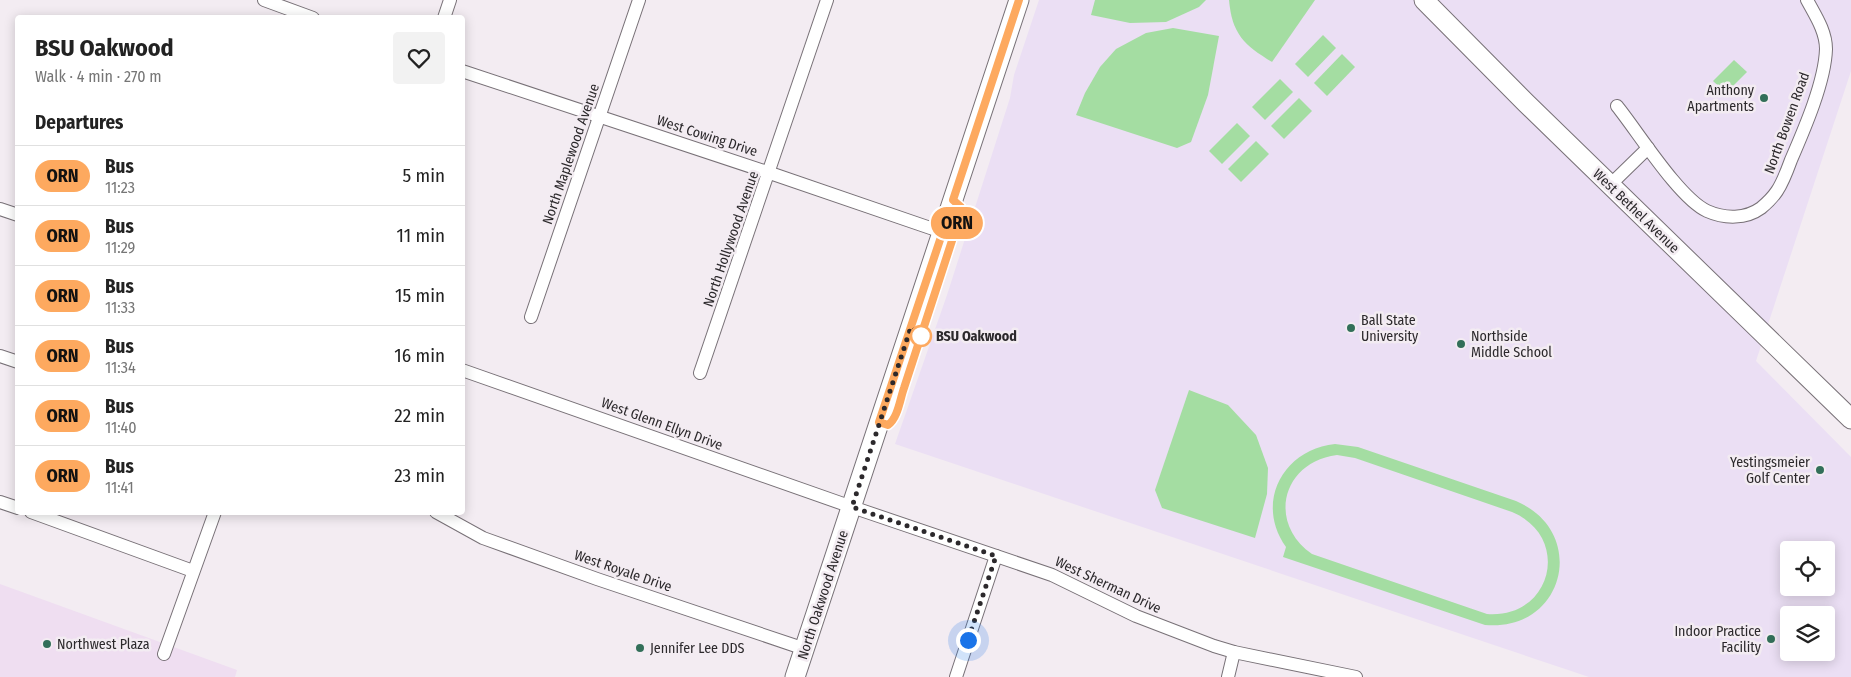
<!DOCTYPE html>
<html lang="en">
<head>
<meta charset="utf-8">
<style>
  :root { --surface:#fff; --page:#f2f2f2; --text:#222; --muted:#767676; --line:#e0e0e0 }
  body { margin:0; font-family:"Fira Sans Condensed",sans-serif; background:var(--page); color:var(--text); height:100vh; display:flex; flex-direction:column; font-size:19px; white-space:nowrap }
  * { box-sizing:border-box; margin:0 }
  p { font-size:16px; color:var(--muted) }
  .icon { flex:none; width:28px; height:28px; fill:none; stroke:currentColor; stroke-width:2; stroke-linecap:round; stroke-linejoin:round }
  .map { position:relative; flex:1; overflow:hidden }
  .drawer { position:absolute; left:15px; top:15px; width:450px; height:500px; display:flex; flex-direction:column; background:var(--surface); border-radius:5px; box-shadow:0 2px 12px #0003 }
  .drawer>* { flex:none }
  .badge { padding:0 10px; border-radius:16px; font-size:18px; line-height:32px }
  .tools { position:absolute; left:1780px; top:541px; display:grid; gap:10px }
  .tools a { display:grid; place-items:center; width:55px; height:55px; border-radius:5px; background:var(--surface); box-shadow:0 2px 12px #0003; font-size:25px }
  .you { position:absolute; width:25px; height:25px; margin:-12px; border:4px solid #fff; border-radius:50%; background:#1a73e8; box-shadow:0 0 0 8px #1a73e833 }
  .map>.badge { position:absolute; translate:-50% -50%; box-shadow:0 0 0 2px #fff }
  h2 { padding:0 20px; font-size:19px; line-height:45px }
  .round { display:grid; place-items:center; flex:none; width:52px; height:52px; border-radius:5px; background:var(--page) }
  .overview { display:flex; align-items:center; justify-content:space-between; height:85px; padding:0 20px }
  h1 { font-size:24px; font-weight:700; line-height:38px }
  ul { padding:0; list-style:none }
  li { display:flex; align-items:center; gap:15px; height:60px; padding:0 20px; border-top:1px solid var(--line) }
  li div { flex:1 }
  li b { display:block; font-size:19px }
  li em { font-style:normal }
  li .badge { min-width:55px; font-weight:700; text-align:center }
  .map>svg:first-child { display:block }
  .commercial { fill:#efdef1 }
  .education { fill:#ebdff4; fill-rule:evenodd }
  .green { fill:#a4dda2; fill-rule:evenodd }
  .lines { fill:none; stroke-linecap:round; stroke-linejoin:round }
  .street-casing { stroke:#787177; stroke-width:14 }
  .secondary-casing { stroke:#787177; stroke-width:21 }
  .street { stroke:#fff; stroke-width:12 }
  .secondary { stroke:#fff; stroke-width:19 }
  .line-casing { stroke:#fff; stroke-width:11 }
  .line { stroke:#fda95f; stroke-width:8 }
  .walk { stroke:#2c292c; stroke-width:5; stroke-dasharray:0 9 }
  .poi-dot { fill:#326f59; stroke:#f3ecf2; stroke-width:2 }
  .stop-dot { fill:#fff; stroke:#fda95f; stroke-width:2.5 }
  .labels { text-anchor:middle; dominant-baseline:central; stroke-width:5; stroke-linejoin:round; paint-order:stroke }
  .poi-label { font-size:14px; fill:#2c292c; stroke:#f3ecf2; text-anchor:start }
  .street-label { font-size:14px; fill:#2c292c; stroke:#f3ecf2 }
  .stop-label { font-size:14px; font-weight:bold; fill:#2c292c; stroke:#f3ecf2; text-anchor:start }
</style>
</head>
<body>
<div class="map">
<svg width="1851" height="677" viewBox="0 0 1851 677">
  <rect width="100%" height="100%" fill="#f3ecf2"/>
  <path class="commercial" d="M 0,584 L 237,670 L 235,677 L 0,677 Z"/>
  <path class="education" d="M 1039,0 L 1851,0 L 1851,71 L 1756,361 L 1851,457 L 1851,677 L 1589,677 L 895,444 L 947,295 L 1010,98 L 1014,75 ZM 1789,550 L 1826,550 L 1826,588 L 1789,588 ZM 1789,615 L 1826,615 L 1826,652 L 1789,652 Z"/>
  <g class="green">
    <path d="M 1095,0 L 1206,0 L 1199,7 L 1166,22 L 1130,23 L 1091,15 Z"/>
    <path d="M 1229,0 L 1315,0 L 1272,62 C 1244,45 1232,34 1229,0 Z"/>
    <path d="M 1173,28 L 1219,36 L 1208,95 L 1191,142 L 1177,148 L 1076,115 L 1085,93 L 1100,67 L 1116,49 L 1146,33 Z"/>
    <path d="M 1323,35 L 1336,48 L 1308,77 L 1295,64 Z"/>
    <path d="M 1342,54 L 1355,67 L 1327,96 L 1314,83 Z"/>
    <path d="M 1734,60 L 1747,72 L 1726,93 L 1713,81 Z"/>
    <path d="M 1280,79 L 1293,92 L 1265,120 L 1252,107 Z"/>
    <path d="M 1299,98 L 1312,111 L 1284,139 L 1271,126 Z"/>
    <path d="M 1237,123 L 1250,136 L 1222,164 L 1209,151 Z"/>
    <path d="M 1256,141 L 1269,154 L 1241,182 L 1228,169 Z"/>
    <path d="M 1189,390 L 1228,405 L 1256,435 L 1268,468 L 1267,494 L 1255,538 L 1162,508 L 1155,490 Z"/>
    <path d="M 1335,444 L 1358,447 L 1516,501 C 1589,532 1565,632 1485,625 L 1283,557 L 1286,547 C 1254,502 1284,449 1335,444 ZM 1337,455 L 1355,458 L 1512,512 C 1572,537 1552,619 1487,614 L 1312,554 C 1267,523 1282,462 1337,455 Z"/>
  </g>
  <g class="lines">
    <g class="street-casing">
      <g id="street">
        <path d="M 264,0 L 313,18"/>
        <path d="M 444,18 L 450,0"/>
        <path d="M 462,71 L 770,173 L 942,232"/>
        <path d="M 1617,106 C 1638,132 1679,198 1707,211 C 1725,219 1746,219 1761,208 C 1767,203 1773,197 1777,191 C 1783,182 1787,171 1791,160 C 1804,130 1825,82 1826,49 C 1826,31 1815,15 1807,0"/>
        <path d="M 1610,185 L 1648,148"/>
        <path d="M 0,209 L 18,215"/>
        <path d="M 531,317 L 639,0"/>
        <path d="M 0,356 L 18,362"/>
        <path d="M 462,370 L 852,507 L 1052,575 L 1136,616 L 1214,646 L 1234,652 L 1356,677"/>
        <path d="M 700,373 L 827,0"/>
        <path d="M 0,502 L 18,508"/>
        <path d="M 31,512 L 193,571"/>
        <path d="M 436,512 L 483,538 L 597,579 L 805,649"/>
        <path d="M 164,654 L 215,512"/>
        <path d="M 956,677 L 996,556"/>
        <path d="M 1228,677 L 1234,652"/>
      </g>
    </g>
    <g class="secondary-casing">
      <g id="secondary">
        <path d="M 1424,0 L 1526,103 L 1851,419"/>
        <path d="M 795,677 L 1019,0"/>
      </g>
    </g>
    <use href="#street" class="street"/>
    <use href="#secondary" class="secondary"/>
  </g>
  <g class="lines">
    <g class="line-casing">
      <path id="line" d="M 948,216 L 879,422 L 888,425 C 898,418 900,399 904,388 L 961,213 L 961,207 L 953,200 L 1019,0"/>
    </g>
    <use href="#line" class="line"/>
    <path class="walk" d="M 921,336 L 911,327 L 852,507 L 996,556 L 968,640"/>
  </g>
  <g class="poi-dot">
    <circle cx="1764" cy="98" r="5"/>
    <circle cx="1351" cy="328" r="5"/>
    <circle cx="1461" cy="344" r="5"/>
    <circle cx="1820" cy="470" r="5"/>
    <circle cx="1771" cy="639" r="5"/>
    <circle cx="47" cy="644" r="5"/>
    <circle cx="640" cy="648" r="5"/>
  </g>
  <circle class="stop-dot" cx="921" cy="336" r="10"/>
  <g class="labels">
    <g class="poi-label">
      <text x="1754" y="90" text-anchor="end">Anthony<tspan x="1754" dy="16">Apartments</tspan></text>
      <text x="1361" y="320">Ball State<tspan x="1361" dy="16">University</tspan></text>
      <text x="1471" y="336">Northside<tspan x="1471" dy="16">Middle School</tspan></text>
      <text x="1810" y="462" text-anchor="end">Yestingsmeier<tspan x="1810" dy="16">Golf Center</tspan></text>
      <text x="1761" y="631" text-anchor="end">Indoor Practice<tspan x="1761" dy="16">Facility</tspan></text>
      <text x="57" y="644">Northwest Plaza</text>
      <text x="650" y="648">Jennifer Lee DDS</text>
    </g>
    <g class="street-label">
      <text transform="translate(1787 123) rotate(-70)">North Bowen Road</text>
      <text transform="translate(707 136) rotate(18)">West Cowing Drive</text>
      <text transform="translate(571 154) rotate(-71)">North Maplewood Avenue</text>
      <text transform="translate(1636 211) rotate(44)">West Bethel Avenue</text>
      <text transform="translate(731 239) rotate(-71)">North Hollywood Avenue</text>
      <text transform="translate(662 424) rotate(20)">West Glenn Ellyn Drive</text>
      <text transform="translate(623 571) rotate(19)">West Royale Drive</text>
      <text transform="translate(1108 585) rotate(25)">West Sherman Drive</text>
      <text transform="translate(823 595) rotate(-72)">North Oakwood Avenue</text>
    </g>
    <g class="stop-label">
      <text x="936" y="336">BSU Oakwood</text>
    </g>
  </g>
</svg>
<div class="tools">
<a><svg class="icon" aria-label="locate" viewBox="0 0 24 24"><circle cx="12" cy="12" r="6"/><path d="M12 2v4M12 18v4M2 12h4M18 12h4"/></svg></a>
<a><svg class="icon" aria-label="layers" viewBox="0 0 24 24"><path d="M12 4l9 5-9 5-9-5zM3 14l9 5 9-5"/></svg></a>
</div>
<div class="you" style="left:968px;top:640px"></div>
<b class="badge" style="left:957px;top:223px;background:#fda95f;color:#111">ORN</b>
<section class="drawer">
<div class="overview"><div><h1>BSU Oakwood</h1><p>Walk · 4 min · 270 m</p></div><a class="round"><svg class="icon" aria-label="heart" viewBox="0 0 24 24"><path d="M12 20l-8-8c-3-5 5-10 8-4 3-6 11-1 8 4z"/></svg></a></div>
<h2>Departures</h2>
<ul>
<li><span class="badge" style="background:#fda95f;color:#111">ORN</span><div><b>Bus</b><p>11:23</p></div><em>5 min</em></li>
<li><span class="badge" style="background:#fda95f;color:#111">ORN</span><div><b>Bus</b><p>11:29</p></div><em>11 min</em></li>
<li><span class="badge" style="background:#fda95f;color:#111">ORN</span><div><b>Bus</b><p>11:33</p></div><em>15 min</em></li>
<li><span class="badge" style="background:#fda95f;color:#111">ORN</span><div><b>Bus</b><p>11:34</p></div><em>16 min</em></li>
<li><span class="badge" style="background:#fda95f;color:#111">ORN</span><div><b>Bus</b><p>11:40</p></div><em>22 min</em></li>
<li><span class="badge" style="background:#fda95f;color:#111">ORN</span><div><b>Bus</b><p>11:41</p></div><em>23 min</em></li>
</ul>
</section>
</div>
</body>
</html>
